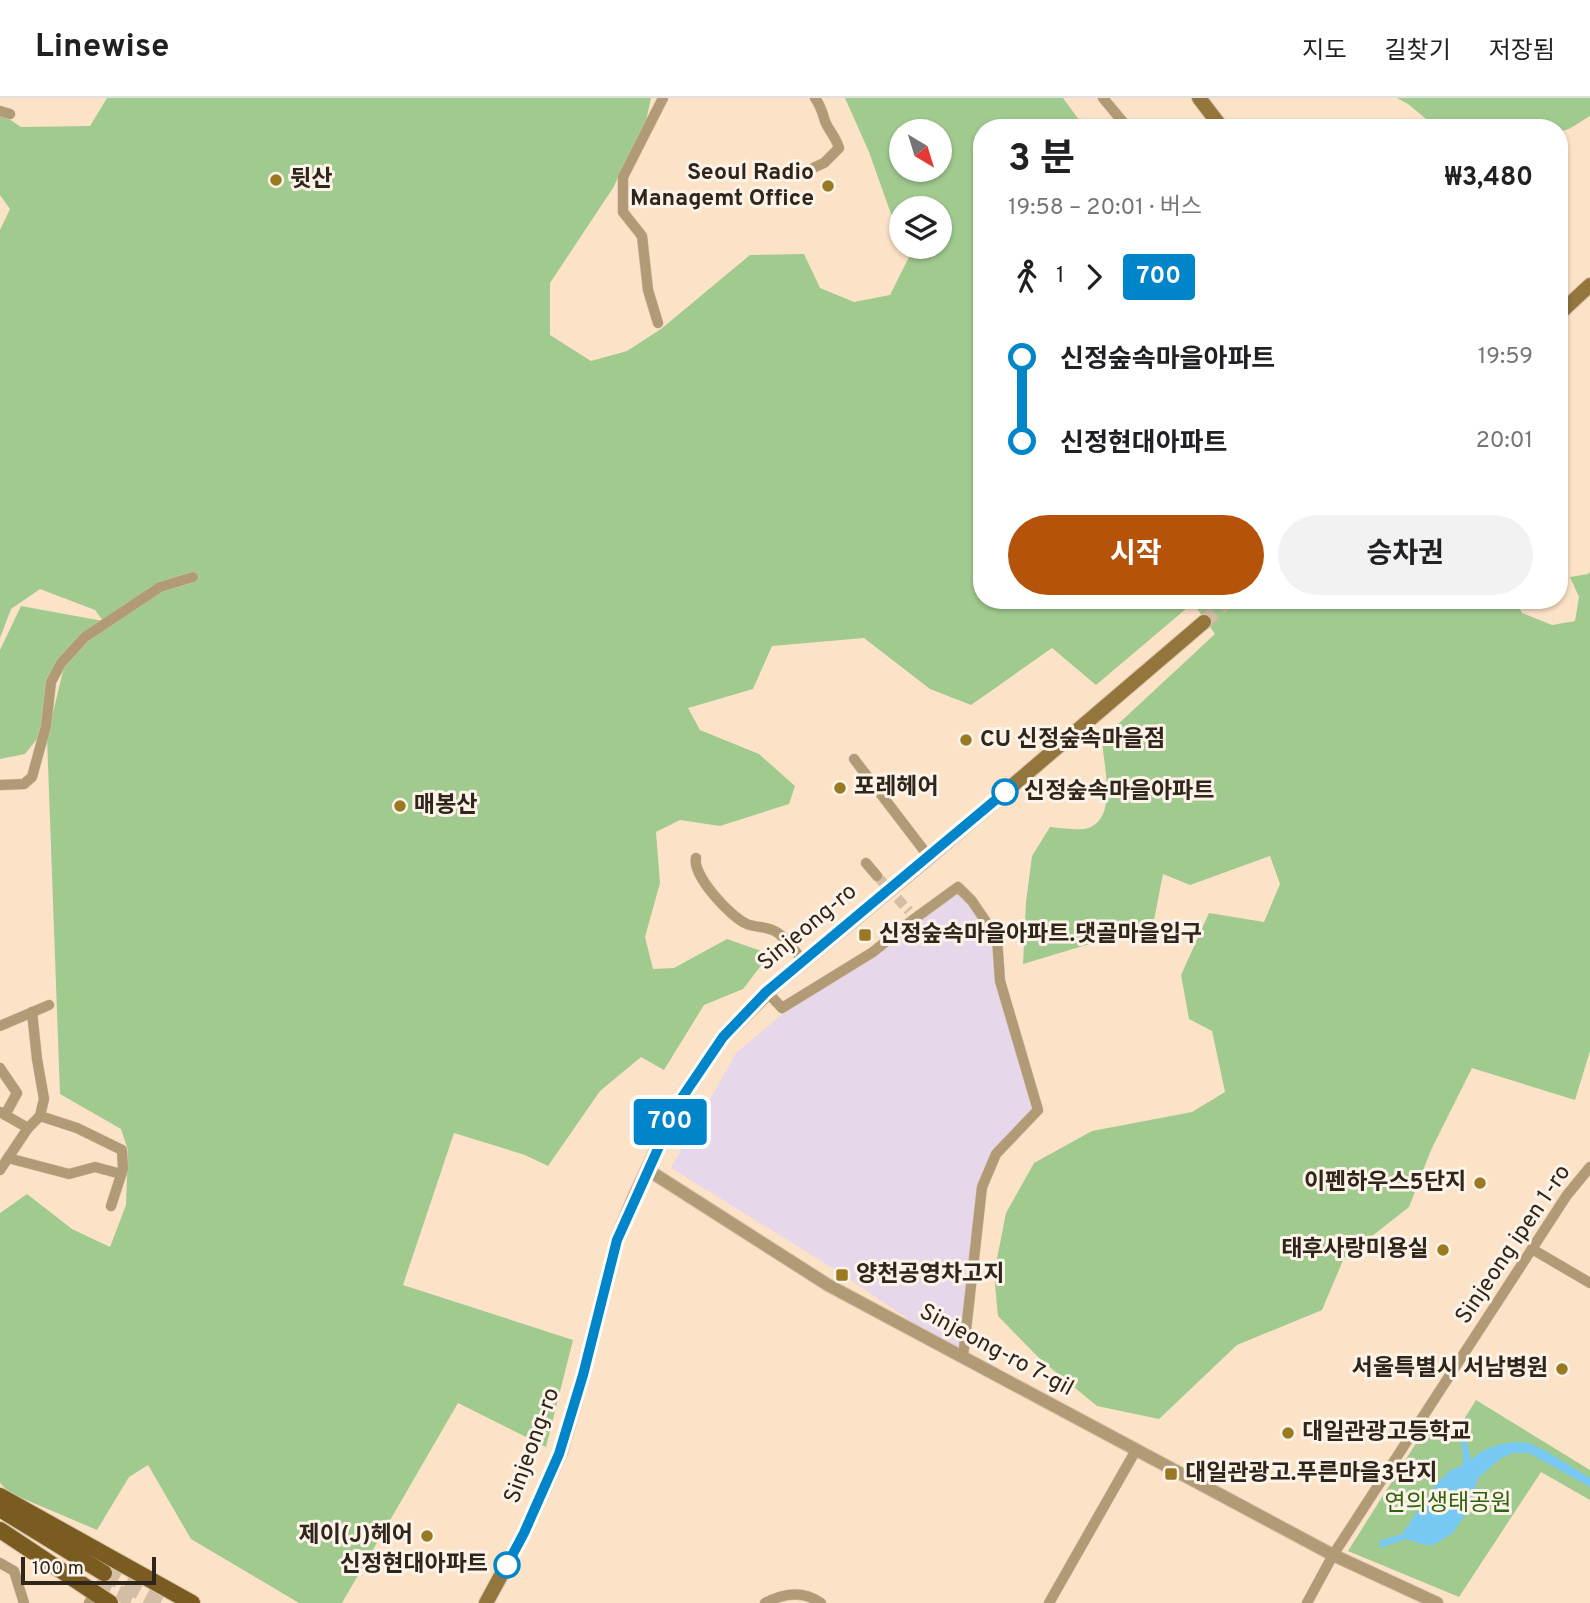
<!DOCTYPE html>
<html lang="ko">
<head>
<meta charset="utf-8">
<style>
  :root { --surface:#fff; --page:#f2f2f2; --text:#202124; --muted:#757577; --line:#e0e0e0; --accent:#b45309 }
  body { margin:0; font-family:Overpass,"Noto Sans KR",sans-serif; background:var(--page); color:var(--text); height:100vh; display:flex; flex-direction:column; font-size:26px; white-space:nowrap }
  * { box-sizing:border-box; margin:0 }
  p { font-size:23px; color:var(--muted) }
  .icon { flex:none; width:38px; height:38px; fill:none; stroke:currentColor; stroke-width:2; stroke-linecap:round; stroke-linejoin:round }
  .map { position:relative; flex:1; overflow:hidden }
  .sheet { position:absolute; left:973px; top:21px; width:595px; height:490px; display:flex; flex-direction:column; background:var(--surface); border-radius:28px; box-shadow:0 2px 5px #0004 }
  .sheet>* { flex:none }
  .badge { padding:0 14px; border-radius:5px; font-size:24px; line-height:46px }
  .needle { width:46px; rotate:142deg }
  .tools { position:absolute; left:889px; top:21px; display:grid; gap:14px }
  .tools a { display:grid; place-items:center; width:63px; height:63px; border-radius:50%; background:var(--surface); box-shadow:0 2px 5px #0004; font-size:35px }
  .scale { position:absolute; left:21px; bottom:18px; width:135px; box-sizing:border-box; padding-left:7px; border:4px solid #2e251b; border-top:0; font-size:19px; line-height:24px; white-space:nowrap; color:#2e251b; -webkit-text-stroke:5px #fdf3e8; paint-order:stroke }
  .map>.badge { position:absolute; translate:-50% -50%; box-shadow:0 0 0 4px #fff }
  .legs { display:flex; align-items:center; gap:10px; height:77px; padding:0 35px; font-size:23px }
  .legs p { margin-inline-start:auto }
  .headline { display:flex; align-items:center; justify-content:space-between; height:119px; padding:0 35px }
  h1 { font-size:38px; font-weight:700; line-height:52px }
  .primary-button { display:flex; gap:14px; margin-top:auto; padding:14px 35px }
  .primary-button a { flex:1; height:80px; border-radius:42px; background:var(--accent); color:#fff; font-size:28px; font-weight:700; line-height:80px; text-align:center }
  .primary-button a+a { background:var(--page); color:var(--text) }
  ul { padding:0 35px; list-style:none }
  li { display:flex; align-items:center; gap:24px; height:84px; font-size:26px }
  li i { display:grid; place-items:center; width:10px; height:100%; margin:0 9px; background:currentColor }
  li i::after { content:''; width:18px; height:18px; margin:-9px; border:5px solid; border-radius:50%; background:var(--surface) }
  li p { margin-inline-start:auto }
  li:first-child i { background:linear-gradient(#0000 50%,currentColor 0) }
  li:last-child i { background:linear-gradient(currentColor 50%,#0000 0) }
  header { display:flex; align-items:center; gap:42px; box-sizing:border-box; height:98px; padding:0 35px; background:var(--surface); border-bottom:2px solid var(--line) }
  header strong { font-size:33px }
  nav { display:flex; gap:38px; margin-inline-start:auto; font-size:24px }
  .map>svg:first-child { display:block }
  .industrial { fill:#e7d7ea }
  .green { fill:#a1ca8f; fill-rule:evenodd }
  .water { fill:#77c8f3 }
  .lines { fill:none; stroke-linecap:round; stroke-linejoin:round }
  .minor-tunnel { stroke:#d3bda5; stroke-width:10; stroke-dasharray:10 5; stroke-linecap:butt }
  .secondary-tunnel { stroke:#d3bda5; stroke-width:14; stroke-dasharray:14 7; stroke-linecap:butt }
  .primary-tunnel { stroke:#d3bda5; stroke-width:16; stroke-dasharray:16 8; stroke-linecap:butt }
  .minor-casing { stroke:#d7c1a9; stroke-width:11 }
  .tertiary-casing { stroke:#d7c1a9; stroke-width:14 }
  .secondary-casing { stroke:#d7c1a9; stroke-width:16 }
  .primary-casing { stroke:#d7c1a9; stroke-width:18 }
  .minor { stroke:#b09b76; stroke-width:10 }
  .tertiary { stroke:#b09b76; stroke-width:12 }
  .secondary { stroke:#94753c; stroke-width:14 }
  .primary { stroke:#7a5c21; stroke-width:16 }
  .line-1-casing { stroke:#fff; stroke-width:16 }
  .line-1 { stroke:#0085ca; stroke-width:10 }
  .poi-dot { fill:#997a23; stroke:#fdf3e8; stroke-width:2.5 }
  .stop-1-dot { fill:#fff; stroke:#0085ca; stroke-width:3.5 }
  .labels { text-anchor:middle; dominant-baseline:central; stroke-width:6; stroke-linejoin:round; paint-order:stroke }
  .poi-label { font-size:23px; font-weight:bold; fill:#2e251b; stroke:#fdf3e8; text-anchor:start }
  .stop-label { font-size:23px; font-weight:bold; fill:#2e251b; stroke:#fdf3e8; text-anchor:start }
  .street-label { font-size:23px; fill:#2e251b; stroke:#fdf3e8 }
  .park-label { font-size:23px; fill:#2f620f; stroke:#fdf3e8 }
</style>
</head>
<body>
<header>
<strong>Linewise</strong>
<nav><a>지도</a><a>길찾기</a><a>저장됨</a></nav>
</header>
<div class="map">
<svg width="1590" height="1505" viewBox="0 0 1590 1505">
  <rect width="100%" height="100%" fill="#fce3c8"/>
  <path class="industrial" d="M 958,789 L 997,840 L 1000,883 L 1038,1012 L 996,1056 L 982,1089 L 963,1259 L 839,1174 L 671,1070 L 736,955 L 804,898 Z"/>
  <g class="green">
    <path d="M 107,0 L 651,0 L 646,23 L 613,90 L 550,185 L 550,237 L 591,263 L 627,253 L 661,231 L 750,157 L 804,156 L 820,190 L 854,204 L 890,197 L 914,149 L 940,149 L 940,110 L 901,110 L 901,126 L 891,116 L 869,54 L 845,0 L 1063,0 L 1085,30 L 982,30 L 982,502 L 1515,502 L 1522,515 L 1552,527 L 1575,523 L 1579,499 L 1570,479 L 1588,476 L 1590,474 L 1590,953 L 1575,1002 L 1472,970 L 1431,1052 L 1409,1109 L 1344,1160 L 1322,1212 L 1237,1247 L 1159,1321 L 1097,1308 L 1041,1262 L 998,1218 L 994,1176 L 1006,1115 L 1034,1065 L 1092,1033 L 1192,1014 L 1225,994 L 1212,933 L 1189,921 L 1181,877 L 1209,815 L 1264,824 L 1280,786 L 1270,758 L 1190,787 L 1163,776 L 1153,827 L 1023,866 L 1026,804 L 1032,758 L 1050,729 C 1061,730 1074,732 1084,731 C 1120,725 1103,666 1102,641 L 1215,536 L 1193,505 L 1096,587 L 1052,550 L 971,607 L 930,591 L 864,540 L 772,548 L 753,591 L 688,610 L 700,632 L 759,656 L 795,688 L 789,706 L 720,728 L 680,722 L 656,734 L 660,785 L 645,839 L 653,871 L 674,870 L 727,841 L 770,856 L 743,891 L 704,907 L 664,972 L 641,959 L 600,993 L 548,1068 L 525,1057 L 454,1035 L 403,1187 L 573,1242 L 546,1349 L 458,1305 L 342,1505 L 299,1505 L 191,1441 L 148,1367 L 129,1379 L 97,1432 L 10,1395 L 0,1385 L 0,1115 L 27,1096 L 72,1131 L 110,1149 L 126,1107 L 128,1052 L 121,1031 L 60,996 L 47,639 L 64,569 L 95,536 L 69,557 L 44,595 L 45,631 L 25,656 L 0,661 L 0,552 L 21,508 L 103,523 L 95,512 L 40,491 L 11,511 L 0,540 L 0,132 L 10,111 L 0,97 L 0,15 L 21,29 L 90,28 ZM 901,33 L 940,33 L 940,72 L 901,72 Z"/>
    <path d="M 1397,0 L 1590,0 L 1590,18 L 1569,31 L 1559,34 L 1559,30 L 1430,30 L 1431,25 L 1408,6 Z"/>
    <path d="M 1476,1302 L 1590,1372 L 1590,1402 L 1541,1374 L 1459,1499 L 1348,1453 L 1425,1331 L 1450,1344 Z"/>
  </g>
  <path class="water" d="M 1463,1329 L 1471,1362 C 1484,1349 1507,1342 1527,1345 C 1541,1348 1576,1372 1590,1380 L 1590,1389 L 1529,1355 L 1512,1355 L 1500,1361 L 1478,1380 L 1470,1410 L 1453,1435 L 1433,1447 L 1425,1447 L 1406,1441 L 1381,1450 L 1379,1443 L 1402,1436 L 1436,1386 L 1451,1372 L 1463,1367 L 1463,1353 L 1458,1331 Z"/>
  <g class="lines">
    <path class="minor-tunnel" d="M 877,778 L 909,813"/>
    <path class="secondary-tunnel" d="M 1204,524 L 1229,502"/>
    <g class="primary-tunnel">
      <path d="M 104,1475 L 161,1505"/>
      <path d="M 96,1485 L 132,1501"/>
    </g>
    <g class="minor-casing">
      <g id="minor">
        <path d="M 1103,0 L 1128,30"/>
        <path d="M 0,13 L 10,16"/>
        <path d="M 813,70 L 824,65 L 839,50 C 835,37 828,32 825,23 C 822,14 821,8 815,0"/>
        <path d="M 658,225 L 648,192 L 642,138 L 623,114 L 623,79 L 663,0"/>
        <path d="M 854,661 L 929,759"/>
        <path d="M 0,687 L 24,686 L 32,679 L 38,657 L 46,628 L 51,584 L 61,565 L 85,539 L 160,489 L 193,479"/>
        <path d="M 696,760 C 692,777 730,819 747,826 C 757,830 769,828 778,835 C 788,842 796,855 804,864"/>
        <path d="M 866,765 L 877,778"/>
        <path d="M 767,894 L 782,910 L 873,854 L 914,821 L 958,789 L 972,803 L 997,840 L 1000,883 L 1038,1012 L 996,1056 L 982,1089 L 963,1259"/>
        <path d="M 32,914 L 37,961 L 44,1001 L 40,1018"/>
        <path d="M 0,928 L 49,907"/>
        <path d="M 0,970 L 17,995 L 5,1017"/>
        <path d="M 0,1014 L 28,1030"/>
        <path d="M 8,1060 L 69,1076 L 95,1069 L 121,1076"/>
        <path d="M 0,1072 L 28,1030 L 40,1018 L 77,1030 L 122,1052 L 123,1071 L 111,1108"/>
        <path d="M 1532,1151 L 1590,1185"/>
        <path d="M 0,1465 L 14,1473 L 24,1505"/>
        <path d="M 89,1505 L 90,1503"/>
        <path d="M 765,1505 C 784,1495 804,1493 821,1505"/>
        <path d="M 1049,1505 L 1136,1352"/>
        <path d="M 1307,1505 L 1333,1457 L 1567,1097 L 1590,1069"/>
      </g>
    </g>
    <g class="tertiary-casing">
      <path id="tertiary" d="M 648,1072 L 828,1187 L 1333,1457 L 1437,1505"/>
    </g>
    <g class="secondary-casing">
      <g id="secondary">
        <path d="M 1199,0 L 1222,30"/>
        <path d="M 1559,216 L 1590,187"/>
        <path d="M 486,1505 L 524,1435 L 560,1355 L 583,1277 L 617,1142 L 634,1101 L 679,1004 L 723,939 L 776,886 L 929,759 L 1204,524"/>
      </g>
    </g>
    <g class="primary-casing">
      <g id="primary">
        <path d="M 0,1398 L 192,1505"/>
        <path d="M 0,1411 L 104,1475"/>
        <path d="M 0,1432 L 110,1505"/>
      </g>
    </g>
    <use href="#minor" class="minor"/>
    <use href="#tertiary" class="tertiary"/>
    <use href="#secondary" class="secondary"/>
    <use href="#primary" class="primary"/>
  </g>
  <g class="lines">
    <g class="line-1-casing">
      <path id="line-1" d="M 507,1467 L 524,1435 L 559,1356 L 583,1277 L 617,1142 L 679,1004 L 723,939 L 766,894 L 1005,694"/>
    </g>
    <use href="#line-1" class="line-1"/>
  </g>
  <g class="poi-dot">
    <circle cx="276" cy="82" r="7"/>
    <circle cx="828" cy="88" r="7"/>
    <circle cx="966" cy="642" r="7"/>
    <circle cx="840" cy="690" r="7"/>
    <circle cx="400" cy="708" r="7"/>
    <rect x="858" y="830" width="14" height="14" rx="3.5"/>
    <circle cx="1480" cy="1085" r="7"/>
    <circle cx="1443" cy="1152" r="7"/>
    <rect x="835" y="1170" width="14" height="14" rx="3.5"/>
    <circle cx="1562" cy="1271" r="7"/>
    <circle cx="1288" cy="1335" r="7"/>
    <rect x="1164" y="1369" width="14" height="14" rx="3.5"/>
    <circle cx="427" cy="1438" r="7"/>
  </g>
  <g class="stop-1-dot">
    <circle cx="1005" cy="694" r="12"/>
    <circle cx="507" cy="1467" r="12"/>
  </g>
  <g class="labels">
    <g class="poi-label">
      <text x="814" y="75" text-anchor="end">Seoul Radio<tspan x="814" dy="26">Managemt Office</tspan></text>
      <text x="290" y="82">뒷산</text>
      <text x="980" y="642">CU 신정숲속마을점</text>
      <text x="854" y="690">포레헤어</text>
      <text x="414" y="708">매봉산</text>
      <text x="879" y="837">신정숲속마을아파트.댓골마을입구</text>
      <text x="1466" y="1085" text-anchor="end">이펜하우스5단지</text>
      <text x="1429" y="1152" text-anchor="end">태후사랑미용실</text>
      <text x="856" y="1177">양천공영차고지</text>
      <text x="1548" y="1271" text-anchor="end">서울특별시 서남병원</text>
      <text x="1302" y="1335">대일관광고등학교</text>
      <text x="1185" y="1376">대일관광고.푸른마을3단지</text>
      <text x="413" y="1438" text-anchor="end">제이(J)헤어</text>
    </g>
    <g class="stop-label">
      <text x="1024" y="694">신정숲속마을아파트</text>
      <text x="488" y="1467" text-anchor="end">신정현대아파트</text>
    </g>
    <g class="street-label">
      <text transform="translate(808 830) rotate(-40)">Sinjeong-ro</text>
      <text transform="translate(1514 1147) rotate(-56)">Sinjeong ipen 1-ro</text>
      <text transform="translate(996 1253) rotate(28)">Sinjeong-ro 7-gil</text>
      <text transform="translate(533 1348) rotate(-70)">Sinjeong-ro</text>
    </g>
    <g class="park-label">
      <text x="1448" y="1406">연의생태공원</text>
    </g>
  </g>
</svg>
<div class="tools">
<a><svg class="needle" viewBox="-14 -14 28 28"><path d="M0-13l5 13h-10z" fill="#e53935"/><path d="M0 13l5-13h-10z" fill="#757577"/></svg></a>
<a><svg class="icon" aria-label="layers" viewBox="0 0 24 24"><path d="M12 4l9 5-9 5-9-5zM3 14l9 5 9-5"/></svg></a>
</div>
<div class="scale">100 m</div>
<b class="badge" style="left:670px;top:1024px;background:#0085ca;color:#fff">700</b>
<section class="sheet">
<div class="headline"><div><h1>3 분</h1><p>19:58 – 20:01 · 버스</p></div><b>₩3,480</b></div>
<div class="legs"><svg class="icon" aria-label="walk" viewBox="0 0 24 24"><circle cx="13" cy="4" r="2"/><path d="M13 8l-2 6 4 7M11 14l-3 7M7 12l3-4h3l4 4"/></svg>1<svg class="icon" aria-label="forward" viewBox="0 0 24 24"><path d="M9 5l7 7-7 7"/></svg><b class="badge" style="background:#0085ca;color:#fff">700</b></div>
<ul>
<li><i style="color:#0085ca"></i><b>신정숲속마을아파트</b><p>19:59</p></li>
<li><i style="color:#0085ca"></i><b>신정현대아파트</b><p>20:01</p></li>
</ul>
<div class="primary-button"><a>시작</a><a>승차권</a></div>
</section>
</div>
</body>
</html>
